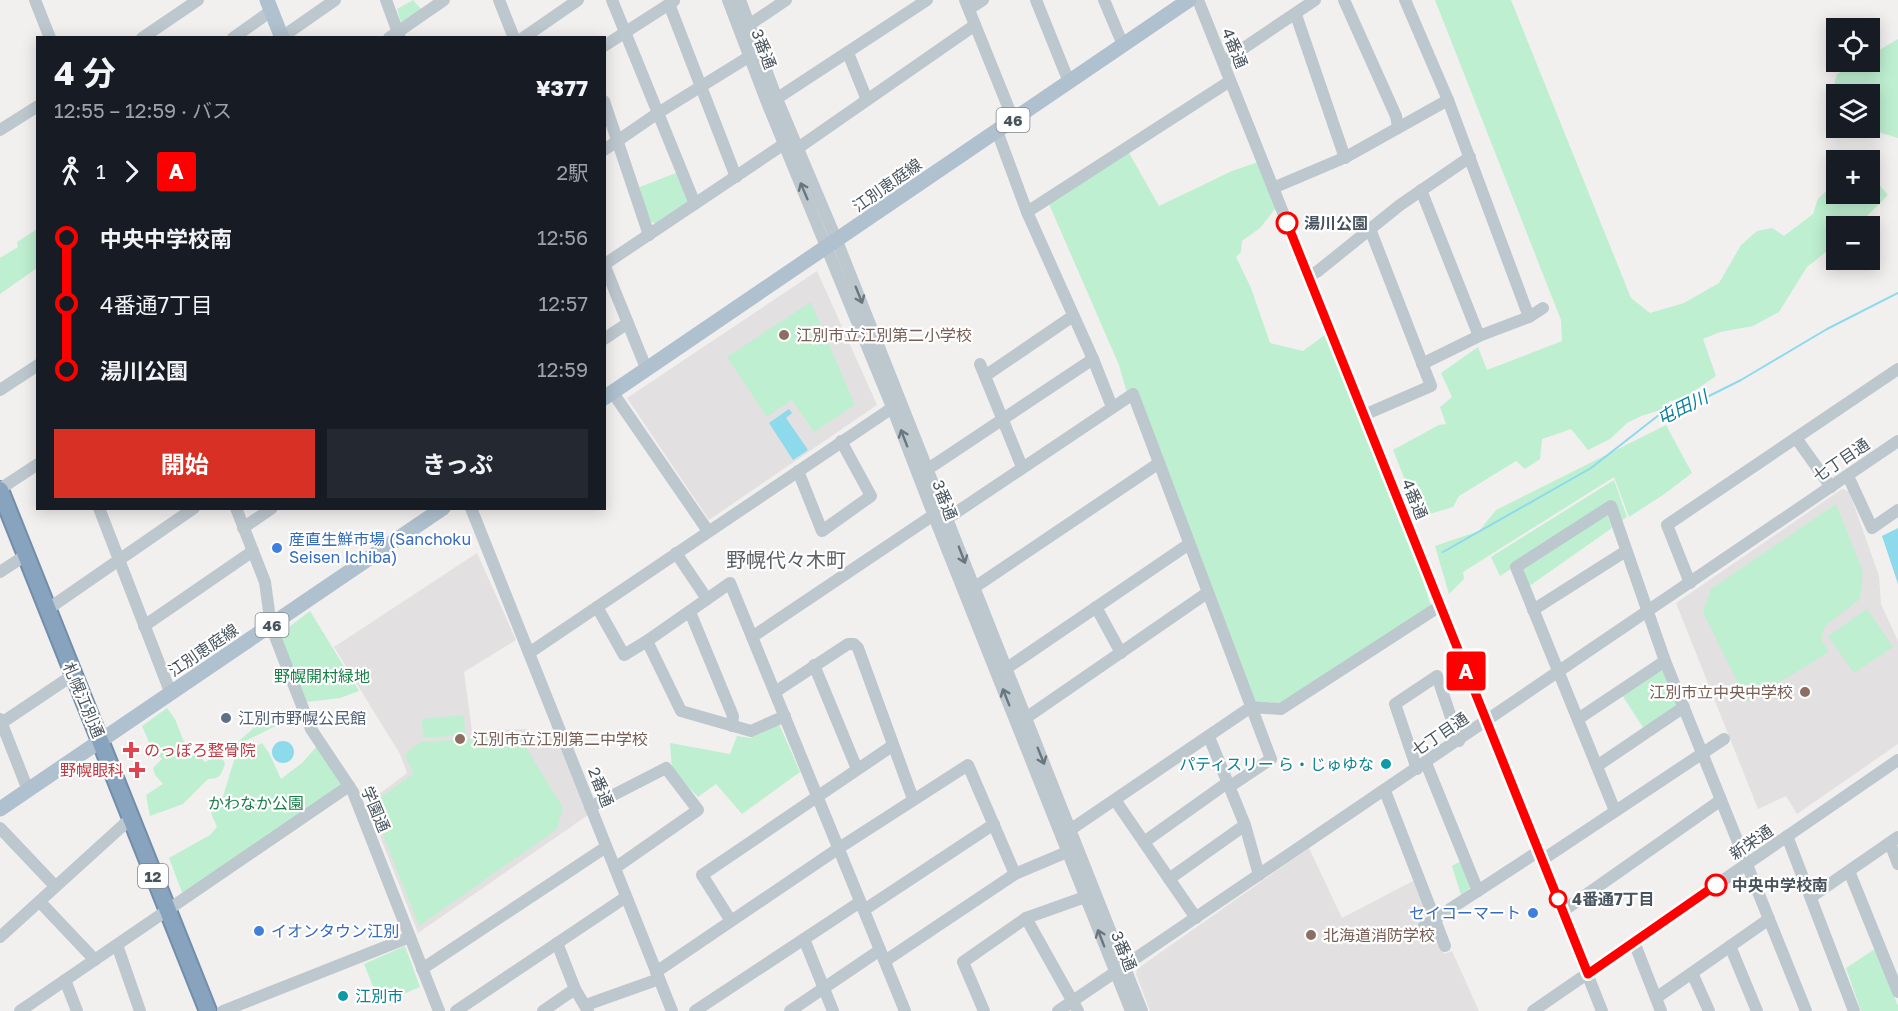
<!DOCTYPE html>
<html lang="ja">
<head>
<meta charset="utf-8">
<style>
  :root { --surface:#171b24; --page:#242831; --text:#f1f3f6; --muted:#9ea1a6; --accent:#d93025 }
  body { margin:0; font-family:"Golos Text","Noto Sans JP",sans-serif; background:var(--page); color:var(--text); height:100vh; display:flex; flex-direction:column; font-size:22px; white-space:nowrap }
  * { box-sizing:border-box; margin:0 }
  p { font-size:20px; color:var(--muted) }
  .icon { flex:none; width:33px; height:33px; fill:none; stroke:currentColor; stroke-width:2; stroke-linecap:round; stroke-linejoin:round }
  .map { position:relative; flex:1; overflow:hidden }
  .sheet { position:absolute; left:36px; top:36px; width:570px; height:474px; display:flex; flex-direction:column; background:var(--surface); border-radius:0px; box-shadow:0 3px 15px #0003 }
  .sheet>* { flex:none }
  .badge { padding:0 12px; border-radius:4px; font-size:21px; line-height:39px }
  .buttons { position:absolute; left:1826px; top:18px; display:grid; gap:12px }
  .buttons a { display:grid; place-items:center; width:54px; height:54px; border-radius:0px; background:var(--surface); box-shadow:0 3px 15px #0003; font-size:30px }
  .map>.badge { position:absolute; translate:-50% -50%; box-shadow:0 0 0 3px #fff }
  .legs { display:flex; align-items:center; gap:9px; height:66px; padding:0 18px; font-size:20px }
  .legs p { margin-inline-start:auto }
  .head { display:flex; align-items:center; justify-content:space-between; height:102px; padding:0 18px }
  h1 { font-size:33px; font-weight:700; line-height:45px }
  .button { display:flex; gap:12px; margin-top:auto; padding:12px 18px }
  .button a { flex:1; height:69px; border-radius:0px; background:var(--accent); color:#fff; font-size:24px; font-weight:700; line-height:69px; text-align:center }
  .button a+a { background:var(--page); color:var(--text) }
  ul { padding:0 18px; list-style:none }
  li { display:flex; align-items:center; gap:21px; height:66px; font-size:22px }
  li i { display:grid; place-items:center; width:9px; height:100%; margin:0 8px; background:currentColor }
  li i::after { content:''; width:15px; height:15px; margin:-8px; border:4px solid; border-radius:50%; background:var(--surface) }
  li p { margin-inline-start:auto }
  li:first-child i { background:linear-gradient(#0000 50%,currentColor 0) }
  li:last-child i { background:linear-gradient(currentColor 50%,#0000 0) }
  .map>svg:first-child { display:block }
  .education { fill:#e3e0e1 }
  .green { fill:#beefd0 }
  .water { fill:#8cdaec }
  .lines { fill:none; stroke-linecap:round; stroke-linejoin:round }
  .stream { stroke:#8cdaec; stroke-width:2 }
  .highway-casing { stroke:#738eaa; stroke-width:20 }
  .minor { stroke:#bdc7ce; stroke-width:12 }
  .major { stroke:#afc0ce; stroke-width:15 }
  .highway { stroke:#87a3be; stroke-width:16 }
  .oneway { stroke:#6a767f }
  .line-1-casing { stroke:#fff; stroke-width:14 }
  .line-1 { stroke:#f00; stroke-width:9 }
  .stop-1-dot { fill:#fff; stroke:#f00; stroke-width:3 }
  .education-dot { fill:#8d6e63; stroke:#fff; stroke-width:2 }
  .shop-dot { fill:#3f7fe0; stroke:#fff; stroke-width:2 }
  .service-dot { fill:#5c6f8a; stroke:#fff; stroke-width:2 }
  .health-dot { fill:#e0444e; stroke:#fff; stroke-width:2 }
  .culture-dot { fill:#0f9aa8; stroke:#fff; stroke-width:2 }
  .labels { text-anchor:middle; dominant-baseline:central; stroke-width:4.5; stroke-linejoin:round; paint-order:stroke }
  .shield { fill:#fff; stroke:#7e878e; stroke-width:1.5 }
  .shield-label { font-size:15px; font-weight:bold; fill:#47535d }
  .street-label { font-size:16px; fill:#47535d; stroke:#fff }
  .stop-label { font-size:16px; font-weight:bold; fill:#47535d; stroke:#fff; text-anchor:start }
  .education-label { font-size:16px; fill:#785e54; stroke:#fff; text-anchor:start }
  .shop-label { font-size:16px; fill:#366cbe; stroke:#fff; text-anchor:start }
  .park-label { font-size:16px; fill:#187f48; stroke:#fff }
  .service-label { font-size:16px; fill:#4e5e75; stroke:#fff; text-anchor:start }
  .health-label { font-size:16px; fill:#be3a42; stroke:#fff; text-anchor:start }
  .culture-label { font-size:16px; fill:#0d838f; stroke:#fff; text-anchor:end }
  .water-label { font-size:18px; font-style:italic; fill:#0d819b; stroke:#fff }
  .quarter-label { font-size:20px; fill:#5c6064; stroke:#fff }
</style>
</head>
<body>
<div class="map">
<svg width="1898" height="1011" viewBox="0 0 1898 1011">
  <rect width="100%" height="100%" fill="#f2efef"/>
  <g class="education">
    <path d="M 817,271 L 877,405 L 709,520 L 627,398 Z"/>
    <path d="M 1842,489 L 1849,491 L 1879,576 L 1881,604 L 1898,641 L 1898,744 L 1797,814 L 1786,796 L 1758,809 L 1676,603 Z"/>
    <path d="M 477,553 L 516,640 L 464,672 L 472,731 L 527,729 L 530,745 L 554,733 L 588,815 L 418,933 L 367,803 L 407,773 L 400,754 L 334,647 Z"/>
    <path d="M 1309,848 L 1342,918 L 1413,881 L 1444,954 L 1452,951 L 1479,1011 L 1150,1011 L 1136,974 L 1137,969 Z"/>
  </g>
  <g class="green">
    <path d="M 413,0 L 421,9 L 406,20 L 401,22 L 397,9 Z"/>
    <path d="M 1435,0 L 1511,0 L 1631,298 L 1650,313 L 1684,303 L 1719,283 L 1741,245 L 1757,231 L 1772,228 L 1784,236 L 1813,214 L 1818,199 L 1836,182 L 1836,194 L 1869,194 L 1869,173 L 1888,195 L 1857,226 L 1836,226 L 1836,244 L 1807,267 L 1779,312 L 1753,326 L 1720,332 L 1703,339 L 1716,376 L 1681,400 L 1669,401 L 1667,408 L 1641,416 L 1627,423 L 1610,439 L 1588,450 L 1571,429 L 1542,439 L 1540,459 L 1525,469 L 1516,461 L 1459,496 L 1453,507 L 1420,517 L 1393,450 L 1439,425 L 1446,424 L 1440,407 L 1452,397 L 1441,373 L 1478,347 L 1487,370 L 1562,341 L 1561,320 Z"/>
    <path d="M 1898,39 L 1898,138 L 1865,128 L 1869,128 L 1869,94 L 1836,96 L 1833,88 L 1837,74 L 1859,62 L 1869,62 L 1869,56 Z"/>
    <path d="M 1128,151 L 1159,206 L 1232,171 L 1261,161 L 1278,205 L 1260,228 L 1242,241 L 1241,252 L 1236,257 L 1251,288 L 1270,343 L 1303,351 L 1326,334 L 1404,523 L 1431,606 L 1283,703 L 1252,701 L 1137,390 L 1127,393 L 1119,365 L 1049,204 Z"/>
    <path d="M 676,173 L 687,199 L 687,205 L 657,224 L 651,222 L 637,188 Z"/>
    <path d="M 37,229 L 37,268 L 0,294 L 0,258 L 18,247 L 17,242 Z"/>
    <path d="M 811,302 L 855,405 L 814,432 L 792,400 L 767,417 L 727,357 Z"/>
    <path d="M 1666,425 L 1692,473 L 1663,495 L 1629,517 L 1614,477 L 1463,572 L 1464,579 L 1449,594 L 1435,546 L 1479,531 L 1496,510 Z"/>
    <path d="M 1614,480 L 1627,517 L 1619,522 L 1611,503 L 1500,576 L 1491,557 Z"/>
    <path d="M 1836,504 L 1863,571 L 1860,599 L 1825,626 L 1821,639 L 1829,652 L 1747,702 L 1703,612 L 1711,589 Z"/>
    <path d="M 1607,514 L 1612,528 L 1528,587 L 1521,568 Z"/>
    <path d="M 1867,609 L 1893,647 L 1854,673 L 1828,636 Z"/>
    <path d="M 310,611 L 359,691 L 340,698 L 306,702 L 280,634 Z"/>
    <path d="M 1661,669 L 1664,670 L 1677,705 L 1644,729 L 1622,695 Z"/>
    <path d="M 167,708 L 175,719 L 184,742 L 205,762 L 221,755 L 225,764 C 221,775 220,779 208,779 L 183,804 L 150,816 L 146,795 L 163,784 L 155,775 L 153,768 L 162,759 L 152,749 L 142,726 Z"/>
    <path d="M 283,710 L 288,720 L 231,748 L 264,719 Z"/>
    <path d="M 464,715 L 465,735 L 423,738 L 422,719 Z"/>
    <path d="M 779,724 L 800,772 L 742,814 L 716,784 L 698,797 L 672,770 L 670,743 L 730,754 L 737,736 L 751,738 Z"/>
    <path d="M 519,736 L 563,808 L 557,829 L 419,926 L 371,804 L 413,774 L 405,754 L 421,742 Z"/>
    <path d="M 262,743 L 269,753 L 281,779 L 302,763 L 318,745 L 344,787 L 183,895 L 169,858 L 210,835 L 217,827 L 211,813 L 221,803 L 235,757 L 237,760 L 243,753 Z"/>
    <path d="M 1461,861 L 1471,887 L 1461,895 L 1452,866 Z"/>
    <path d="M 405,946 L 420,987 L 380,1004 L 364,964 Z"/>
    <path d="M 1875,949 L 1898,1006 L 1898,1011 L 1861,1011 L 1846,968 Z"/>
  </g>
  <g class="water">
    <path d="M 789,409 L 792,413 L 786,418 L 808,450 L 793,460 L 769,423 Z"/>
    <path d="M 1898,528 L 1898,584 L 1882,536 Z"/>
    <circle cx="283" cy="752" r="11"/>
  </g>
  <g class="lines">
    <path class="stream" d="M 1443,552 L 1591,468 L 1664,411 L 1703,399 L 1741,380 L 1827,329 L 1898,293"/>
    <g class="highway-casing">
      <path id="highway" d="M 0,490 L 208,1011"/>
    </g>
    <g class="minor">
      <path d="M 35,0 L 50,38"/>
      <path d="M 386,0 L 400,38"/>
      <path d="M 499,0 L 514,38"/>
      <path d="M 612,0 L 695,204"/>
      <path d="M 728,0 L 768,105 L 892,407 L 937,524 L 1131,1011"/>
      <path d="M 740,0 L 777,99 L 837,241 L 1142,1011"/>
      <path d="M 965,0 L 1013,119"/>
      <path d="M 1036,0 L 1069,82"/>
      <path d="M 1104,0 L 1123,45"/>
      <path d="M 1198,0 L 1602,1011"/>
      <path d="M 1344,0 L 1396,116 L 1398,127"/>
      <path d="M 1405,0 L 1448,100 L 1529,317"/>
      <path d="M 669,4 L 736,177"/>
      <path d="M 969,9 L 983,0"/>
      <path d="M 1296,15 L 1345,158"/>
      <path d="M 749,25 L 786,0"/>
      <path d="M 282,37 L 335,0"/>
      <path d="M 142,38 L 198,0"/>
      <path d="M 233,38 L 271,11"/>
      <path d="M 389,38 L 444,0"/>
      <path d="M 523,38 L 578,0"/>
      <path d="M 604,46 L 674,1"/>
      <path d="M 848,53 L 867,100"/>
      <path d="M 1223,62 L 1315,0"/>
      <path d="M 604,101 L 649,235"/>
      <path d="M 770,103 L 927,0"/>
      <path d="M 0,130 L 38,106"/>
      <path d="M 997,131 L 1027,212 L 1093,359 L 1112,407"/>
      <path d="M 798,148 L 975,25"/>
      <path d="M 604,150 L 658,113 L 755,53"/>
      <path d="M 1273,188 L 1346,157 L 1448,100"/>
      <path d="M 1421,190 L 1479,336"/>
      <path d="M 1027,212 L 1230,81"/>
      <path d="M 604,264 L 646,368"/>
      <path d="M 605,264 L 784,144"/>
      <path d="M 1308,277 L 1318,271 L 1400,205 L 1470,157"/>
      <path d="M 604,339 L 628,323"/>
      <path d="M 980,364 L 1022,467"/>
      <path d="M 1422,364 L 1479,336 L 1529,317 L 1543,308"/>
      <path d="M 985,376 L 1073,316"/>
      <path d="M 0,390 L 38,365"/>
      <path d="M 613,393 L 708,531"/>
      <path d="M 1364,415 L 1431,386 L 1370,229"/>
      <path d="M 1796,438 L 1831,487"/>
      <path d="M 798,471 L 822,531 L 871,496 L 841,441"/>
      <path d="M 922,473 L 1093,359"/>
      <path d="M 1848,476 L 1872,528 L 1898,510"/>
      <path d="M 0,489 L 38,464"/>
      <path d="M 99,508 L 171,694"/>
      <path d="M 236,508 L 265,582 L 271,626 L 311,729 L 353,792 L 439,1011"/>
      <path d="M 471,508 L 672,1011"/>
      <path d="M 942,522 L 1133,394 L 1271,759 L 1229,787"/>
      <path d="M 243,528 L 272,508"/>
      <path d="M 676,553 L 707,599"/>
      <path d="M 0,572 L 26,555"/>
      <path d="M 1690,583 L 1667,525 L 1898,369"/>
      <path d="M 975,587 L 1159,463"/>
      <path d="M 597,607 L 624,655 L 647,641 L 730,583 L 905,1011"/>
      <path d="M 1096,607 L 1121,653"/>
      <path d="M 48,609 L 194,508"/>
      <path d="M 1533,610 L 1626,551"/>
      <path d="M 690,612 L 733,716 L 732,726"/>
      <path d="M 144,626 L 253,551"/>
      <path d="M 752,637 L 938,512"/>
      <path d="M 647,641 L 681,711 L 751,731 L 785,716"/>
      <path d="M 529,653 L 898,404"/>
      <path d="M 814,665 L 857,769"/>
      <path d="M 1007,668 L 1189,544"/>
      <path d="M 775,692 L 848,644 L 854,644 L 858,648 L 913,799"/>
      <path d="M 0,719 L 28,790"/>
      <path d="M 1578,719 L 1665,661"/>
      <path d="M 1020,722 L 1207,593"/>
      <path d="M 0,724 L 73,675"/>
      <path d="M 1209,737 L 1245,825 L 1259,875"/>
      <path d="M 1426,763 L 1478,891"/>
      <path d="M 1597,766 L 1684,707"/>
      <path d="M 1417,769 L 1395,704 L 1437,676 L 1459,741"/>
      <path d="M 1385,791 L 1445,946"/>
      <path d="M 1115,800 L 1196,918"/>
      <path d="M 590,807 L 666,768 L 698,810 L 615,868"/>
      <path d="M 1615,811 L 1516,567 L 1611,506 L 1665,661 L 1806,1011"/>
      <path d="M 0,828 L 55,886"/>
      <path d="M 1064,834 L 1251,707 L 1281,709 L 1440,606"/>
      <path d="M 1787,836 L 1854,1011"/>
      <path d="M 1144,842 L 1227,783"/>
      <path d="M 1890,843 L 1898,864"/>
      <path d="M 1542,860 L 1724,739"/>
      <path d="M 1849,871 L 1898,992"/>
      <path d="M 1169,879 L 1245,825"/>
      <path d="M 1811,897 L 1898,837"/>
      <path d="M 40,902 L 95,960"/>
      <path d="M 864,910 L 994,824"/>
      <path d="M 1563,911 L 1721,800"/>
      <path d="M 1026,918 L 1078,1011"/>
      <path d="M 731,921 L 702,875 L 892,746"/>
      <path d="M 1424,926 L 1539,851"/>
      <path d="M 0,937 L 130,819"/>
      <path d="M 804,939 L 833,1011"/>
      <path d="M 1634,942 L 1661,1011"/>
      <path d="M 557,943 L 575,989 L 588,1011"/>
      <path d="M 117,945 L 140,1011"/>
      <path d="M 1730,946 L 1757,1011"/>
      <path d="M 885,961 L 1015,874 L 1067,852"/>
      <path d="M 422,969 L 606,847"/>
      <path d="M 656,972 L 839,848 L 968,765 L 1015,874"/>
      <path d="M 1692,973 L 1709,1011"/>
      <path d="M 65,980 L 77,1011"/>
      <path d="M 1656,998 L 1769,919"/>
      <path d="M 586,1005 L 659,979"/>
      <path d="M 20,1011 L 349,786"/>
      <path d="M 223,1011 L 410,937"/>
      <path d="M 456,1011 L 626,897"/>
      <path d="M 543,1011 L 575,989"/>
      <path d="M 695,1011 L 860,902"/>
      <path d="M 790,1011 L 880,950"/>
      <path d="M 984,1011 L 963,962 L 1026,918 L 1085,897"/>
      <path d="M 1058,1011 L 1898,441"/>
      <path d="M 1533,1011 L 1898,760"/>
    </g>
    <g class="major">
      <path d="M 267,0 L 282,38"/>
      <path d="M 604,398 L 1189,0"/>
      <path d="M 0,809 L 443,508"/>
    </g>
    <use href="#highway" class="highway"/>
  </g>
  <defs><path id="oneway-shaft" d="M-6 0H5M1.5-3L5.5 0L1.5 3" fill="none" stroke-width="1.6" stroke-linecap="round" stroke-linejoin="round" transform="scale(1.5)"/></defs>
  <g class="oneway">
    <use href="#oneway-shaft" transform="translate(804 191) rotate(-113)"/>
    <use href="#oneway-shaft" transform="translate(859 295) rotate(68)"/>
    <use href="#oneway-shaft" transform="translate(904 438) rotate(-111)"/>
    <use href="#oneway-shaft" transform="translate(962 555) rotate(69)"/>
    <use href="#oneway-shaft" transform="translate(1006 697) rotate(-112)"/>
    <use href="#oneway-shaft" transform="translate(1041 756) rotate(68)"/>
    <use href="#oneway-shaft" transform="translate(1101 938) rotate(-111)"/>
  </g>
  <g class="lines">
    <g class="line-1-casing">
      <path id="line-1" d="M 1287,223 L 1588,974 L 1716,885"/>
    </g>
    <use href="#line-1" class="line-1"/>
  </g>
  <g class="stop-1-dot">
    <circle cx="1287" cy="223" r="10"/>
    <circle cx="1716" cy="885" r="10"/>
    <circle cx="1558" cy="899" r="8"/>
  </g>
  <g class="education-dot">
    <circle cx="784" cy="335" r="6"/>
    <circle cx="1805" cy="692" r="6"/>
    <circle cx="460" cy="739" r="6"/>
    <circle cx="1311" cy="935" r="6"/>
  </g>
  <g class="shop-dot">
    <circle cx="277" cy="548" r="6"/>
    <circle cx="1533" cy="913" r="6"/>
    <circle cx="259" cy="931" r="6"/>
  </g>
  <circle class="service-dot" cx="226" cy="718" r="6"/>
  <g class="health-dot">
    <path d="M128 741h6v6h6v6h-6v6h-6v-6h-6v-6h6z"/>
    <path d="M134 761h6v6h6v6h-6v6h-6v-6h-6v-6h6z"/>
  </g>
  <g class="culture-dot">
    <circle cx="1386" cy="764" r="6"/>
    <circle cx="343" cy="996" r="6"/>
  </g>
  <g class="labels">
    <g class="shield">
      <rect x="996.5" y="108" width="33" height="24" rx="4.5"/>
      <rect x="255.5" y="613" width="33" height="24" rx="4.5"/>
      <rect x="138" y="864" width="30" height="24" rx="4.5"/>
    </g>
    <g class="shield-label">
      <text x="1013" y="120">46</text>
      <text x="272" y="625">46</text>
      <text x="153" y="876">12</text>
    </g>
    <g class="street-label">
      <text transform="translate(1235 48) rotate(68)">4番通</text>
      <text transform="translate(764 49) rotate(69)">3番通</text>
      <text transform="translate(887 185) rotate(-35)">江別恵庭線</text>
      <text transform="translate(1841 460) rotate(-34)">七丁目通</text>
      <text transform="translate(1415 499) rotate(68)">4番通</text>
      <text transform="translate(945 500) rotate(69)">3番通</text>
      <text transform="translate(203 650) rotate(-34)">江別恵庭線</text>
      <text transform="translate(84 700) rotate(67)">札幌江別通</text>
      <text transform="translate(1440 734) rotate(-34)">七丁目通</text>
      <text transform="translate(601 787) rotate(68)">2番通</text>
      <text transform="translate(376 809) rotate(67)">学園通</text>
      <text transform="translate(1751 842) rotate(-34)">新栄通</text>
      <text transform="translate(1124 951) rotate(68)">3番通</text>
    </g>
    <g class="stop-label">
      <text x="1304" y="223">湯川公園</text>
      <text x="1732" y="885">中央中学校南</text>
      <text x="1572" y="899">4番通7丁目</text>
    </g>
    <g class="education-label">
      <text x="796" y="335">江別市立江別第二小学校</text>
      <text x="1793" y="692" text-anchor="end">江別市立中央中学校</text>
      <text x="472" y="739">江別市立江別第二中学校</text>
      <text x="1323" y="935">北海道消防学校</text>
    </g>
    <g class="shop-label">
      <text x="289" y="539">産直生鮮市場 (Sanchoku<tspan x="289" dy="18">Seisen Ichiba)</tspan></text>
      <text x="1521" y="913" text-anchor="end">セイコーマート</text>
      <text x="271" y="931">イオンタウン江別</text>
    </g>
    <g class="park-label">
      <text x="322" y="676">野幌開村緑地</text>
      <text x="256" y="803">かわなか公園</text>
    </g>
    <g class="service-label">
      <text x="238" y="718">江別市野幌公民館</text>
    </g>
    <g class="health-label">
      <text x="144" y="750">のっぽろ整骨院</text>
      <text x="124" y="770" text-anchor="end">野幌眼科</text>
    </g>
    <g class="culture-label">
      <text x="1374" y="764">パティスリー ら・じゅゆな</text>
      <text x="355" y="996" text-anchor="start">江別市</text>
    </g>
    <g class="water-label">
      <text transform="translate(1682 407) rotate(-26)">屯田川</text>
    </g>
    <g class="quarter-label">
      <text x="786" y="559">野幌代々木町</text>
    </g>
  </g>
</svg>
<div class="buttons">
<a><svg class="icon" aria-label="locate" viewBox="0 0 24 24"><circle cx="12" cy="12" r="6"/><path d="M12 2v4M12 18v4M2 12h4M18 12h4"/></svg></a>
<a><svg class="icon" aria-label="layers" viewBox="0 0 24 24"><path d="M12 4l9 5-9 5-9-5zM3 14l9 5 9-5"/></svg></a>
<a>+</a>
<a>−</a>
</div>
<b class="badge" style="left:1466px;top:671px;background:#f00;color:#fff">A</b>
<section class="sheet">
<div class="head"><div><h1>4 分</h1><p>12:55 – 12:59 · バス</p></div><b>¥377</b></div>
<div class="legs"><svg class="icon" aria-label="walk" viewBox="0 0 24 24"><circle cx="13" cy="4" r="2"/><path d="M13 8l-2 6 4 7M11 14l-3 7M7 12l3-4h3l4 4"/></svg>1<svg class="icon" aria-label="forward" viewBox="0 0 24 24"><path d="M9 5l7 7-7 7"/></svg><b class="badge" style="background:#f00;color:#fff">A</b><p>2駅</p></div>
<ul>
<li><i style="color:#f00"></i><b>中央中学校南</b><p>12:56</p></li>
<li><i style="color:#f00"></i><span>4番通7丁目</span><p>12:57</p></li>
<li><i style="color:#f00"></i><b>湯川公園</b><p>12:59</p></li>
</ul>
<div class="button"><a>開始</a><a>きっぷ</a></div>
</section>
</div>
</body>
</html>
